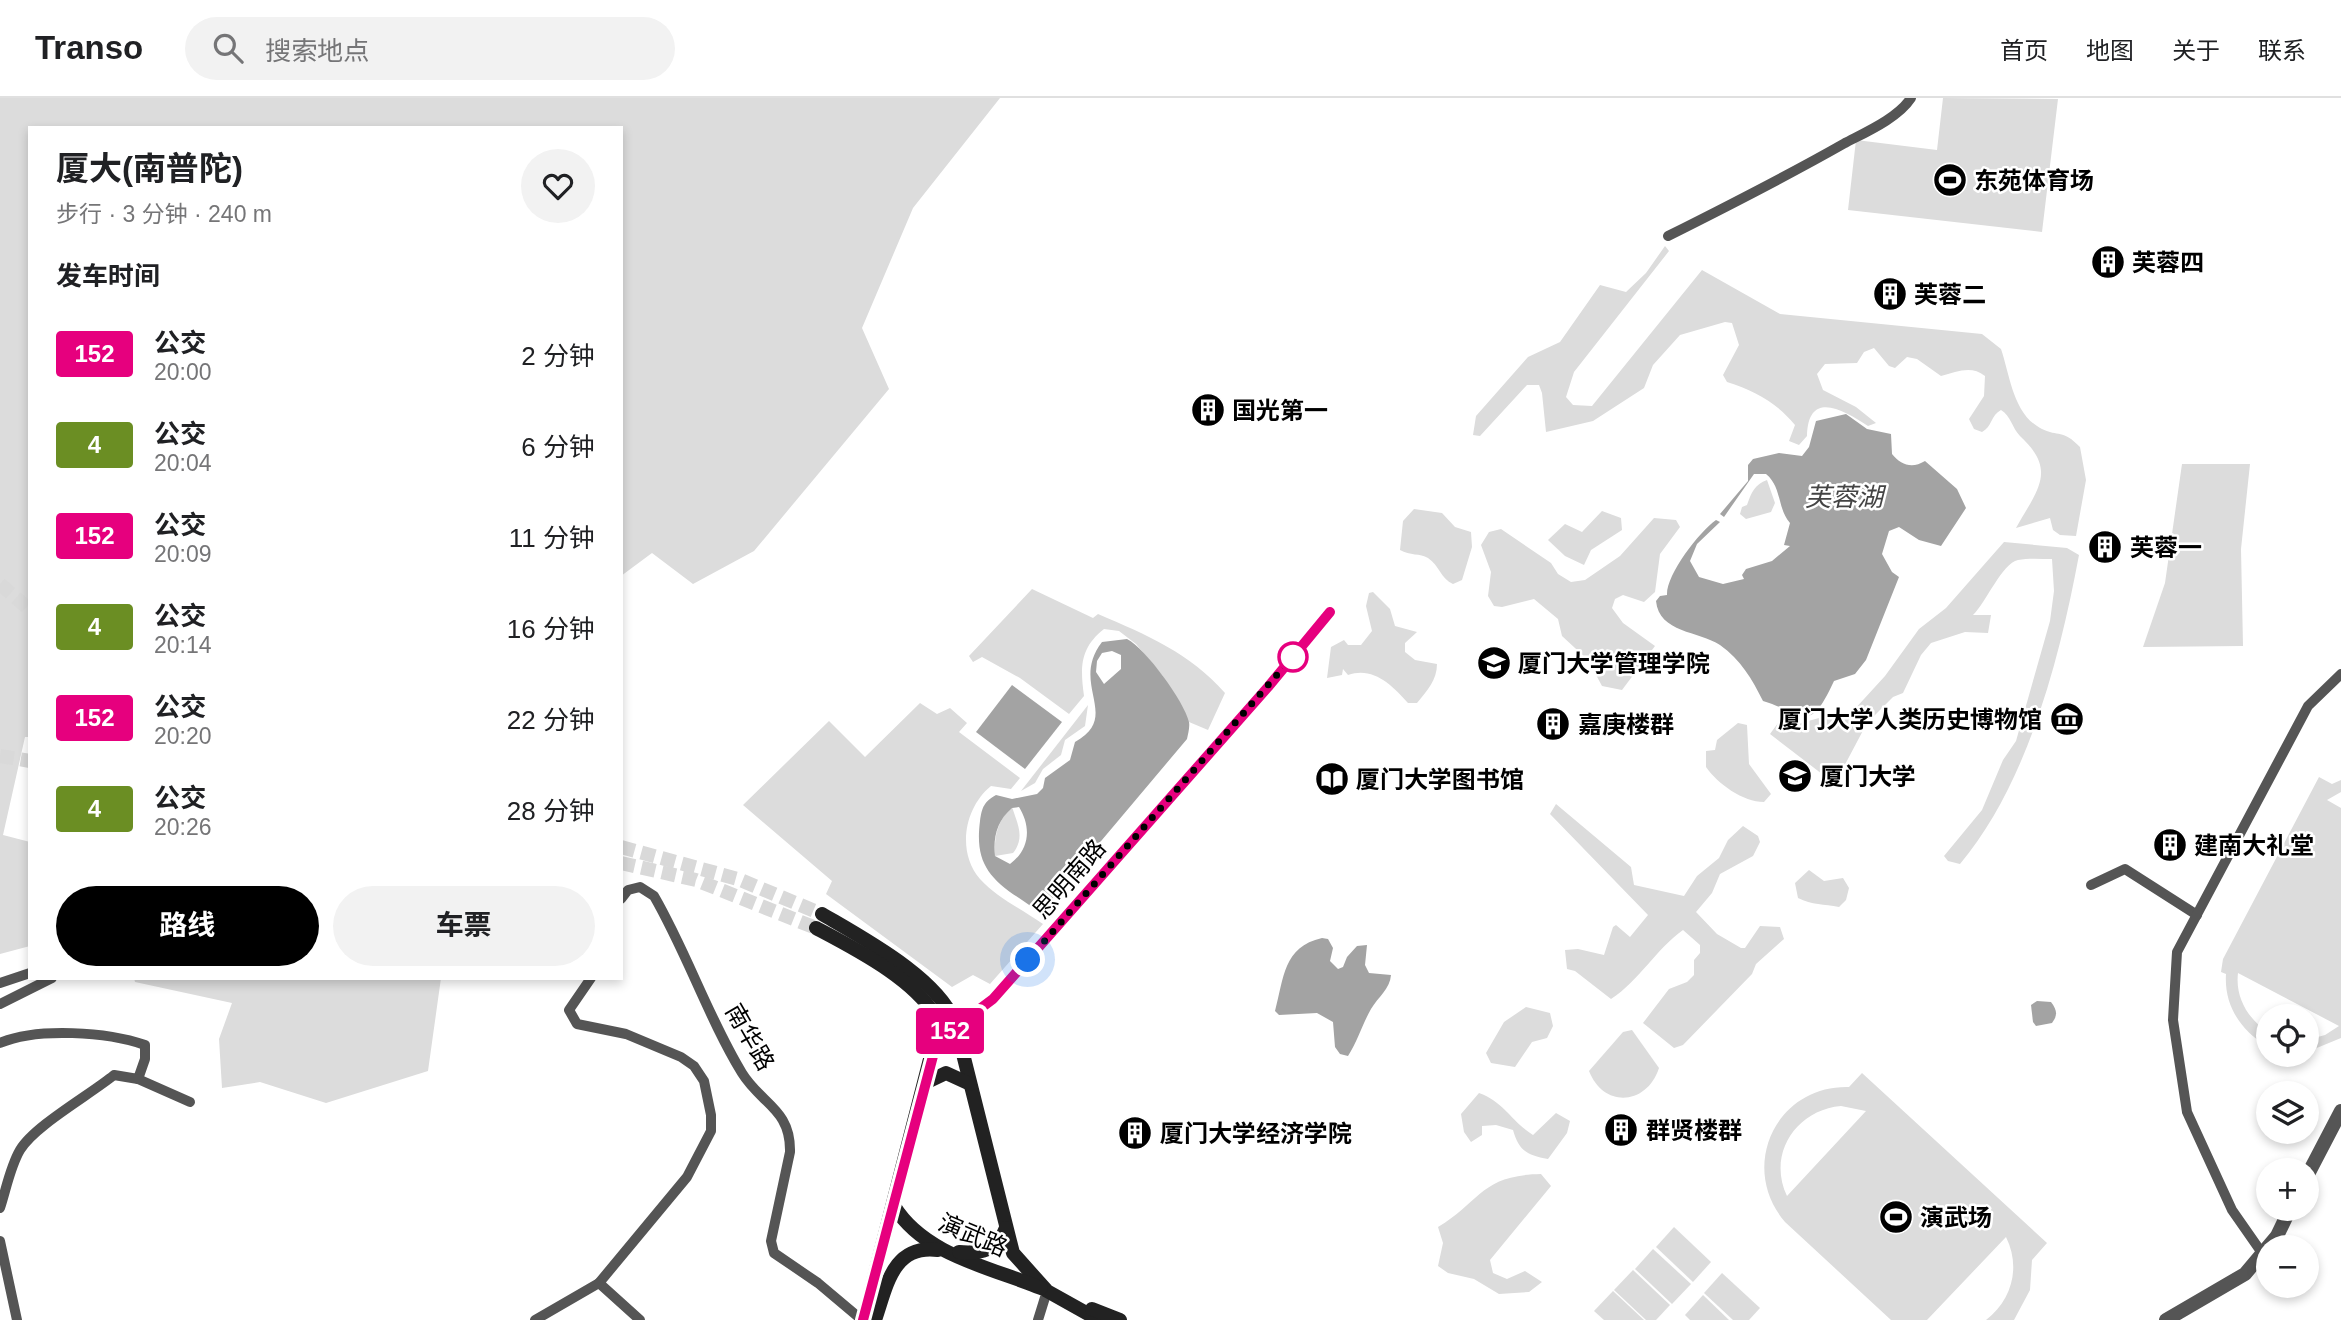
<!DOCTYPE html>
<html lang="zh">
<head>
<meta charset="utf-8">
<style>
  :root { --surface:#fff; --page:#f2f2f2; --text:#202124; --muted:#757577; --line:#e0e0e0; --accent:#000 }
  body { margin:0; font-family:Arial,"Noto Sans SC",sans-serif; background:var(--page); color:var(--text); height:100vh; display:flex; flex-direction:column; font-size:26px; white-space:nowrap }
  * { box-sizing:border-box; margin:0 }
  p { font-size:23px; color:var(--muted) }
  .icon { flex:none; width:38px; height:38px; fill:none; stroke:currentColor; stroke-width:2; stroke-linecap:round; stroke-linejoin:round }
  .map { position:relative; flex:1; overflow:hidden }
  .side { position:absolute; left:28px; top:28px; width:595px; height:854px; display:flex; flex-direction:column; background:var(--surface); border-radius:0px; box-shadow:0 4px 10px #0003 }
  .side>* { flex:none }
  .badge { padding:0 14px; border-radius:5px; font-size:24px; line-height:46px }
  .controls { position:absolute; left:2256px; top:906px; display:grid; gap:14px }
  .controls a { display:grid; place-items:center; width:63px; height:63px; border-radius:50%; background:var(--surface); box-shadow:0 4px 10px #0003; font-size:35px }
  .you { position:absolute; width:35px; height:35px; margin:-18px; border:5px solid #fff; border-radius:50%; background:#1a73e8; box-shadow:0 0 0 10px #1a73e833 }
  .map>.badge { position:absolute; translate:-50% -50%; box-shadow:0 0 0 4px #fff }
  h2 { padding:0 28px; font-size:26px; line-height:63px }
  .round { display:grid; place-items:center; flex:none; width:74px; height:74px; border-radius:37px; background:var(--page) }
  .head { display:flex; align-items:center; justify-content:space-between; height:119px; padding:0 28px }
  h1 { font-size:33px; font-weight:700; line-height:52px }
  .action { display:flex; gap:14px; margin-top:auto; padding:14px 28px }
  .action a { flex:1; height:80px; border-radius:42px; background:var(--accent); color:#fff; font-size:28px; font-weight:700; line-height:80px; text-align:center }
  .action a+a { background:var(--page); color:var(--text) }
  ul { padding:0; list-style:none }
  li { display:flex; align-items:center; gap:21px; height:91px; padding:0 28px }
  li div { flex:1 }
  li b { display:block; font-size:26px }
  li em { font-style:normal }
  li .badge { min-width:77px; font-weight:700; text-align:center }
  header { display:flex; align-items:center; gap:42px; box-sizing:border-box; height:98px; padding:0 35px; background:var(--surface); border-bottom:2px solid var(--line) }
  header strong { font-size:33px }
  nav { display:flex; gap:38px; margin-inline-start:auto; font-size:24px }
  .search { width:490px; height:63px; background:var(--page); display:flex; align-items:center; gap:18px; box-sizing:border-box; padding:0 24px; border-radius:38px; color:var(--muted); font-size:26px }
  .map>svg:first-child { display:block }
  .green { fill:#dcdcdc; fill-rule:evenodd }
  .water { fill:#a3a3a3; fill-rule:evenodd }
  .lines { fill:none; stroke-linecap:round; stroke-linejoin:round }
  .secondary-tunnel { stroke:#d9d9d9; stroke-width:14; stroke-dasharray:14 7; stroke-linecap:butt }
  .minor { stroke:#555; stroke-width:10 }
  .tertiary { stroke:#555; stroke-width:14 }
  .secondary { stroke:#222; stroke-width:14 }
  .line-casing { stroke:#fff; stroke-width:16 }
  .line { stroke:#e6007e; stroke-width:10 }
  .walk { stroke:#000; stroke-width:7; stroke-dasharray:0 12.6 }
  .stop-dot { fill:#fff; stroke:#e6007e; stroke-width:3.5 }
  .labels { text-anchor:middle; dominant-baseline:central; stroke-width:5; stroke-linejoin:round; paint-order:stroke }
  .poi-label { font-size:24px; font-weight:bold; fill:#000; stroke:#fff; text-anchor:start }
  .street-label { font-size:24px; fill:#000; stroke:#fff }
  .water-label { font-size:26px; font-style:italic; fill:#444; stroke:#fff }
</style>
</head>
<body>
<header>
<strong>Transo</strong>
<div class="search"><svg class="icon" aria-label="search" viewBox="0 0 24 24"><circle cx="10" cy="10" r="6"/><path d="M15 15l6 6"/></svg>搜索地点</div>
<nav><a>首页</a><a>地图</a><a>关于</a><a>联系</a></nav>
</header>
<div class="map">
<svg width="2341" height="1222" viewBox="0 0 2341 1222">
  <rect width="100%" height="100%" fill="#fff"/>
  <g class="green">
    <path d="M 0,0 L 1000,0 L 913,110 L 862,230 L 889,291 L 754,453 L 693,486 L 652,455 L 621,478 L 621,30 L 30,30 L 30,639 L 25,639 L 3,737 L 30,744 L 30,848 L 0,856 Z"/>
    <path d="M 1943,0 L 2058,1 L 2042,134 L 1848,112 L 1856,42 L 1937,52 Z"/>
    <path d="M 1665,148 L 1669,153 L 1574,274 L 1566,299 L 1573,307 L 1592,308 L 1702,172 L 1780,216 L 1982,236 L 2001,251 C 2010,277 2013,317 2042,331 C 2058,339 2063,331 2080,349 L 2086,382 L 2076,438 L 2060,437 L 2053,432 L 2050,420 L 2016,430 C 2037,392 2058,373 2020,338 C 2012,330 2011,318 2001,312 C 1991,317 1992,329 1982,334 L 1974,331 L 1969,321 L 1984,298 L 1985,278 C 1971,267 1957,274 1941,278 L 1917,261 L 1907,259 L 1895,270 L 1889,268 L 1874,250 L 1864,254 L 1857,265 L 1825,266 L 1817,276 L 1823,292 L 1856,309 L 1876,325 L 1868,328 C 1844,312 1808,291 1807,338 L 1799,347 L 1789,343 L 1795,327 C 1776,304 1755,293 1727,284 L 1723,277 L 1739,247 L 1732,225 L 1725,224 L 1680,237 L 1653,267 L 1644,290 L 1593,323 L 1546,334 L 1542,295 L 1539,287 L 1527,287 L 1480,338 L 1473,337 L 1476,318 L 1528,259 L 1560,244 L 1600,187 L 1626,194 L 1646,175 Z"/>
    <path d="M 2182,366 L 2250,366 L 2241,451 L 2243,548 L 2143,549 L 2165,485 Z"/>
    <path d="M 1767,382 L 1775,405 L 1771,414 L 1746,421 L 1740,416 L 1742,409 L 1747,407 C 1751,395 1755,386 1767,382 Z"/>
    <path d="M 1414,411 L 1442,415 L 1455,429 L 1471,434 L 1472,449 L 1462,482 L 1453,486 C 1441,481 1439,467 1428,460 C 1420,455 1410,458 1400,452 L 1403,423 Z"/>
    <path d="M 1602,413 L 1621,420 L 1622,432 L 1591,452 L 1584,467 L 1565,458 L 1548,442 L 1565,426 L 1582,434 Z"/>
    <path d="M 1654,420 L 1676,422 L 1680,429 L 1660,456 L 1655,494 L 1644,504 L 1623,497 L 1615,501 L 1612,510 L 1623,525 L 1655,548 L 1622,592 L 1602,588 L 1588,562 L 1562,538 L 1558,521 L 1534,501 L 1502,509 L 1494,508 L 1488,498 L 1491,474 L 1481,447 L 1489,434 L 1501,431 L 1551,465 L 1558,476 L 1571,484 L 1585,482 L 1620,458 Z"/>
    <path d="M 2004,444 L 2067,450 L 2079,457 C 2060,559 2028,685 1960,766 L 1948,763 L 1944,758 L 1982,712 L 2003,662 L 2016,643 L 2050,523 L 2054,493 L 2052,461 C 2041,461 2028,460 2018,462 C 2002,465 1986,505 1973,517 L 1991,517 L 1988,535 L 1965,534 L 1931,545 L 1921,557 L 1903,595 L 1893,599 L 1867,625 L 1840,676 L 1831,679 L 1822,676 L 1770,636 L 1778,625 L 1790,628 L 1830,617 L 1842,619 L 1853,613 L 1885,578 L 1919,531 L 1946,510 Z"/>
    <path d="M 1032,491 L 1093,520 L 1098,516 C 1147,537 1190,555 1225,595 L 1208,632 L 1189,624 L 1162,577 L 1136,546 L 1119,533 L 1104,531 C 1080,550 1080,569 1084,598 L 1069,616 L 1020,580 L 982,559 L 973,564 L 969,558 Z"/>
    <path d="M 1373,494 L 1390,511 L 1395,528 L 1417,534 L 1405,545 L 1405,554 L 1415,562 L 1437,566 C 1437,582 1427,593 1417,605 L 1408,605 C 1392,587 1373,568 1348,577 L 1343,571 L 1342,577 L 1327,580 L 1331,549 L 1344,542 L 1348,547 L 1361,547 L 1372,533 L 1366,508 L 1369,495 Z"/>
    <path d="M 920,605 L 937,616 L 950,610 L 967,625 L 959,634 L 1020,680 L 1011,691 L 991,688 C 965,709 956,753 980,781 C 996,799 1023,812 1043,826 L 990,886 L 973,877 L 952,889 L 826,796 L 832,783 L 743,707 L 829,623 L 865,659 Z"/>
    <path d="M 1088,607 L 1085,628 L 1065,642 L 1061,657 L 1043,671 L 1035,685 L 1021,693 Z"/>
    <path d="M 1738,625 L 1747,627 L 1749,666 L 1771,696 L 1764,704 C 1743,704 1718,686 1706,669 L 1706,653 L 1715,652 L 1717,642 Z"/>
    <path d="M 2319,679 L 2332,686 L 2341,682 L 2341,694 L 2327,702 L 2341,710 L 2341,940 L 2307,954 L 2307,942 L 2325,937 L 2339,928 L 2238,875 C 2235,899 2248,921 2268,934 L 2268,948 L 2265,947 C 2240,931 2224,907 2226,876 L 2221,874 L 2223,861 Z"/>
    <path d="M 1556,706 L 1631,769 L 1634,787 L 1684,798 L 1697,778 L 1719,760 L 1728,742 L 1743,728 L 1758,738 L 1760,744 L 1753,758 L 1720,776 L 1712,795 L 1696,814 L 1717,836 L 1741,850 L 1745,850 L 1760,828 L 1780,829 L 1784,841 L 1756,866 L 1752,876 L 1683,947 L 1674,950 L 1643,925 L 1669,891 L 1687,884 L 1694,877 L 1694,862 L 1700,855 L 1700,847 L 1683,832 C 1656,851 1639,883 1611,901 L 1575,873 L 1567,871 L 1565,852 L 1578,851 L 1604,857 L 1613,829 L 1616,827 L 1630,839 L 1648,817 L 1550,716 Z"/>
    <path d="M 1012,709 C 1018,727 1025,740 1013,755 L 995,758 C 994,739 997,723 1012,709 Z"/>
    <path d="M 1809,772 L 1824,783 L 1843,780 L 1849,790 L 1846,802 L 1839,809 C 1824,806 1812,807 1798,800 L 1795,785 Z"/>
    <path d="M 134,880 L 441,880 L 428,973 L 326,1005 L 260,984 L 222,990 L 219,941 L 232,905 L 135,884 Z"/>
    <path d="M 1526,909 L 1550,915 L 1553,928 L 1547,940 L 1532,944 L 1515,969 L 1491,965 L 1486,955 L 1504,924 Z"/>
    <path d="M 1632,932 L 1659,970 C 1647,1007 1604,1011 1589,973 L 1623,934 Z"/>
    <path d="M 1862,975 L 2047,1145 L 2032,1162 L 2030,1192 L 2014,1222 L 1986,1222 C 2012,1202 2021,1169 2006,1139 L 1927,1222 L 1891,1222 L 1785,1124 C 1738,1069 1776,987 1849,989 ZM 1841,1008 L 1866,1013 L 1787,1098 C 1767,1056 1796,1012 1841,1008 Z"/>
    <path d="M 1479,995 C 1504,1004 1511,1023 1533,1037 L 1556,1015 L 1570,1023 L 1567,1035 L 1548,1061 C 1527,1057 1519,1053 1513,1032 L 1496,1027 L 1482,1028 L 1482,1037 L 1471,1044 L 1464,1034 L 1461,1016 Z"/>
    <path d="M 1541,1076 L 1551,1088 L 1490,1162 L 1493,1175 L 1507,1181 L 1525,1173 L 1542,1184 L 1529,1194 L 1499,1196 L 1474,1181 L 1448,1175 L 1438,1168 L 1443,1145 L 1438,1129 C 1481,1103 1481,1077 1541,1076 Z"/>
    <path d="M 1674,1129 L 1711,1164 L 1693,1184 L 1656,1149 Z"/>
    <path d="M 1653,1151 L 1691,1186 L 1672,1206 L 1635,1171 Z"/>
    <path d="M 1633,1172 L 1670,1207 L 1656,1222 L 1646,1222 L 1614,1192 Z"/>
    <path d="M 1722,1175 L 1760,1210 L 1749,1222 L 1733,1222 L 1704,1195 Z"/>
    <path d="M 1613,1193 L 1644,1222 L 1604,1222 L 1594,1213 Z"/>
    <path d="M 1703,1197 L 1729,1222 L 1690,1222 L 1685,1217 Z"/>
  </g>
  <g class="water">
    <path d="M 1846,316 L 1867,331 L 1891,336 L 1892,356 C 1901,367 1912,371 1925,363 L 1957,391 L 1966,410 L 1941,448 L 1919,442 L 1899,429 L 1889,433 L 1882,456 L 1892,474 L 1899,479 L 1866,562 L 1855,576 L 1834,583 C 1809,637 1805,616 1763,603 C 1752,581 1741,562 1720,547 C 1699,533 1659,535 1656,503 L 1660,498 L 1667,497 C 1666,477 1699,434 1716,422 L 1720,424 L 1697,446 L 1690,463 L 1699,479 L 1723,486 L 1744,481 L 1742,477 L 1746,471 L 1772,463 L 1790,448 L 1784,447 L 1790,425 C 1777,410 1782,389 1766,376 L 1754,376 L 1724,419 L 1720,416 L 1748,383 L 1748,367 L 1753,361 L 1779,355 L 1802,358 L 1809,349 L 1816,323 Z"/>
    <path d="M 1127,541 C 1146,551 1184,603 1189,624 C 1190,629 1188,636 1187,641 L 1043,812 C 1034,812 1027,805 1019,800 C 987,779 975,762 980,723 C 982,709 984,704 996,697 L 1012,701 L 1037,696 L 1043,690 L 1045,680 L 1070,662 L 1075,644 C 1122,618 1069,587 1102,544 ZM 1112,553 L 1121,557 L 1121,571 L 1104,586 L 1096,574 L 1097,563 L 1102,555 ZM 1019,709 C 1032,730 1029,752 1010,766 L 995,758 C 993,739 997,723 1012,710 Z"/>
    <path d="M 1012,587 L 1062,624 L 1025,671 L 976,634 Z"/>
    <path d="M 1322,840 L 1328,841 L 1333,850 L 1330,863 L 1338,871 L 1343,869 L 1347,859 L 1357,848 L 1367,847 L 1365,867 L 1369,875 L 1391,877 C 1390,891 1378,899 1371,911 C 1362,927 1358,942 1348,958 L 1340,956 L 1335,949 L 1333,924 L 1317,915 L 1279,917 L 1275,913 C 1284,880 1283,849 1322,840 Z"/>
    <path d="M 2037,903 L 2051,904 C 2057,912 2058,917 2052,925 L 2036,928 L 2033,924 L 2031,907 Z"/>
  </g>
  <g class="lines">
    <g class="secondary-tunnel">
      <path d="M 0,486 L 30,512"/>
      <path d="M 0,658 L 30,663"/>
      <path d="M 621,749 L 738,781 L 822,816"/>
      <path d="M 621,765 L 696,782 L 816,830"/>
    </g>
    <g class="minor">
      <path d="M 1668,138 C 1728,108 1787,78 1845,45 C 1866,34 1898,20 1911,0"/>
      <path d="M 2091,787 L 2125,771 L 2197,817"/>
      <path d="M 621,801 L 628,792 L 640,789 L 654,798 C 687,855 708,919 742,975 C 761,1006 791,1011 790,1054 L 771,1143 L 774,1155 L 818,1185 L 862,1222"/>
      <path d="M 591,880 L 569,912 L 577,926 L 626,936 L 681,959 L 694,968 L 704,983 L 711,1017 L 711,1033 L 687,1079 L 599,1185 L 640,1222"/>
      <path d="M 0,885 L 30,875"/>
      <path d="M 0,906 L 52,880"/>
      <path d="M 937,943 L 993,901 L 1268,589 L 1330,514"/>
      <path d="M 0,945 C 37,929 108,934 145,947 L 145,961 L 138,981 L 114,977 C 91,996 34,1028 20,1052 C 10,1069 6,1092 0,1110"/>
      <path d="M 138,981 L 190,1004"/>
      <path d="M 0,1143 L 17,1222"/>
      <path d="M 2262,1155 L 2232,1112 L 2187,1014 L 2173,922 L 2177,854 L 2308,608 L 2341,576"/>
      <path d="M 535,1222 L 599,1185"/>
      <path d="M 1038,1222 L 1047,1193"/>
    </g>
    <g class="tertiary">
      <path d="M 2306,1080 L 2341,1013"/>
      <path d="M 2166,1222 L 2245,1176 L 2277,1138 L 2290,1111"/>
    </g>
    <g class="secondary">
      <path d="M 822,816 C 863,840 942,882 956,928 L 1013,1155 L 1047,1193 L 1099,1222"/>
      <path d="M 816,830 C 854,850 923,885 939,926 L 863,1222"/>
      <path d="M 925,985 L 946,975 L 970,986"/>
      <path d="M 894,1108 C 924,1157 989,1169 1041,1190"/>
      <path d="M 959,1154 C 981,1156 998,1152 1006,1130"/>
      <path d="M 1092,1211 L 1120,1222"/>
      <path d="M 875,1222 C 887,1187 893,1146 938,1152"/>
    </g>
  </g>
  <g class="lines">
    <g class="line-casing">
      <path id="line" d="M 863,1222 L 937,943 L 993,901 L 1268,589 L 1330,514"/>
    </g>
    <use href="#line" class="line"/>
    <path class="walk" d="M 1028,862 L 1296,555 L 1293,559"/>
  </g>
  <defs>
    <g id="stadium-disc" transform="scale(1.75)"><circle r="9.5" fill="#000" stroke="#fff"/><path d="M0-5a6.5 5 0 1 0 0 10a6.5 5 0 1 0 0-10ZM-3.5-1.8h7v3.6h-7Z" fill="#fff"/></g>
    <g id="building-disc" transform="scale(1.75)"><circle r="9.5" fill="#000" stroke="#fff"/><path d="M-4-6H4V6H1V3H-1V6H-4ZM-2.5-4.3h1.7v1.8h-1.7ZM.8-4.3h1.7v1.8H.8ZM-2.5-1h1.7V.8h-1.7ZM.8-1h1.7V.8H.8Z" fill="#fff"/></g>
    <g id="school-disc" transform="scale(1.75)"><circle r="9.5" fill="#000" stroke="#fff"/><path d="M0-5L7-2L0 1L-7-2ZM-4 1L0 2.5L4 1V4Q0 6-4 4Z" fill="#fff"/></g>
    <g id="museum-disc" transform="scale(1.75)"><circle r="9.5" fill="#000" stroke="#fff"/><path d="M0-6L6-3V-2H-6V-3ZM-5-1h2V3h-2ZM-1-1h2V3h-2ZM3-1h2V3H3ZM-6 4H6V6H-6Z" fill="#fff"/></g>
    <g id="university-disc" transform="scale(1.75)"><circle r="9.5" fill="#000" stroke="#fff"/><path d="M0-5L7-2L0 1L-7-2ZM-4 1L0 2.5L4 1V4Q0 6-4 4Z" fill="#fff"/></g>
    <g id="library-disc" transform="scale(1.75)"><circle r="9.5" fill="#000" stroke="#fff"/><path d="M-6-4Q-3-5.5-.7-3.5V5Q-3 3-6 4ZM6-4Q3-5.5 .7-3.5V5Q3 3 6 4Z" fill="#fff"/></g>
  </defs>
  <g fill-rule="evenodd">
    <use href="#stadium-disc" x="1950" y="82"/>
    <use href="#building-disc" x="2108" y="164"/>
    <use href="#building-disc" x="1890" y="196"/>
    <use href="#building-disc" x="1208" y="312"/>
    <use href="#building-disc" x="2105" y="449"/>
    <use href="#school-disc" x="1494" y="565"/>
    <use href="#museum-disc" x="2067" y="621"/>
    <use href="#building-disc" x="1553" y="626"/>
    <use href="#university-disc" x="1795" y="678"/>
    <use href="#library-disc" x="1332" y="681"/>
    <use href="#building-disc" x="2170" y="747"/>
    <use href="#building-disc" x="1621" y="1032"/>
    <use href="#building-disc" x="1135" y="1035"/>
    <use href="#stadium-disc" x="1896" y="1119"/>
  </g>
  <circle class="stop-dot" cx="1293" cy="559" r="14"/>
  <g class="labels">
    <g class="poi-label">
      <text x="1974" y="82">东苑体育场</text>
      <text x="2132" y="164">芙蓉四</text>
      <text x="1914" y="196">芙蓉二</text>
      <text x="1232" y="312">国光第一</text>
      <text x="2130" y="449">芙蓉一</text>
      <text x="1518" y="565">厦门大学管理学院</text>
      <text x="2042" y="621" text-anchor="end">厦门大学人类历史博物馆</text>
      <text x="1578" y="626">嘉庚楼群</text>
      <text x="1820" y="678">厦门大学</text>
      <text x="1356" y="681">厦门大学图书馆</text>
      <text x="2194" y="747">建南大礼堂</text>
      <text x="1646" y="1032">群贤楼群</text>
      <text x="1160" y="1035">厦门大学经济学院</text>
      <text x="1920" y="1119">演武场</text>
    </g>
    <g class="street-label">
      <text transform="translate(1069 781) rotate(-49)">思明南路</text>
      <text transform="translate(750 939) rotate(60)">南华路</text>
      <text transform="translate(973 1137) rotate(23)">演武路</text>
    </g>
    <g class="water-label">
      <text x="1844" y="399">芙蓉湖</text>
    </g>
  </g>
</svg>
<div class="controls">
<a><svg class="icon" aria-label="locate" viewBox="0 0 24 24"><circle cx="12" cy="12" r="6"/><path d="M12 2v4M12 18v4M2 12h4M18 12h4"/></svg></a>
<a><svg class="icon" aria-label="layers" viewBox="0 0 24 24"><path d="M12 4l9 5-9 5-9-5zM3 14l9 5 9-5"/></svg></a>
<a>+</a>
<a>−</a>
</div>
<div class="you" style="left:1028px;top:862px"></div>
<b class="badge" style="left:950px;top:933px;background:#e6007e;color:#fff">152</b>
<section class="side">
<div class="head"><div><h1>厦大(南普陀)</h1><p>步行 · 3 分钟 · 240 m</p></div><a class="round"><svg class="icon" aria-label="heart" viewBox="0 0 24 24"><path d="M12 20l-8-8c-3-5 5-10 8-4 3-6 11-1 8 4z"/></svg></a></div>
<h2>发车时间</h2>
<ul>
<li><span class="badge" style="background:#e6007e;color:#fff">152</span><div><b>公交</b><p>20:00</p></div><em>2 分钟</em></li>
<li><span class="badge" style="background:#6b8e23;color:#fff">4</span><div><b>公交</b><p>20:04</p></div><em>6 分钟</em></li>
<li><span class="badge" style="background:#e6007e;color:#fff">152</span><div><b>公交</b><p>20:09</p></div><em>11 分钟</em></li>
<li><span class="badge" style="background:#6b8e23;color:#fff">4</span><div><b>公交</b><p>20:14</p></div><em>16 分钟</em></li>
<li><span class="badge" style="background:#e6007e;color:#fff">152</span><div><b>公交</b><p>20:20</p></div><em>22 分钟</em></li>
<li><span class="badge" style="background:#6b8e23;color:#fff">4</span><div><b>公交</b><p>20:26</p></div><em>28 分钟</em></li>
</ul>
<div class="action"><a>路线</a><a>车票</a></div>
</section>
</div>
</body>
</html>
